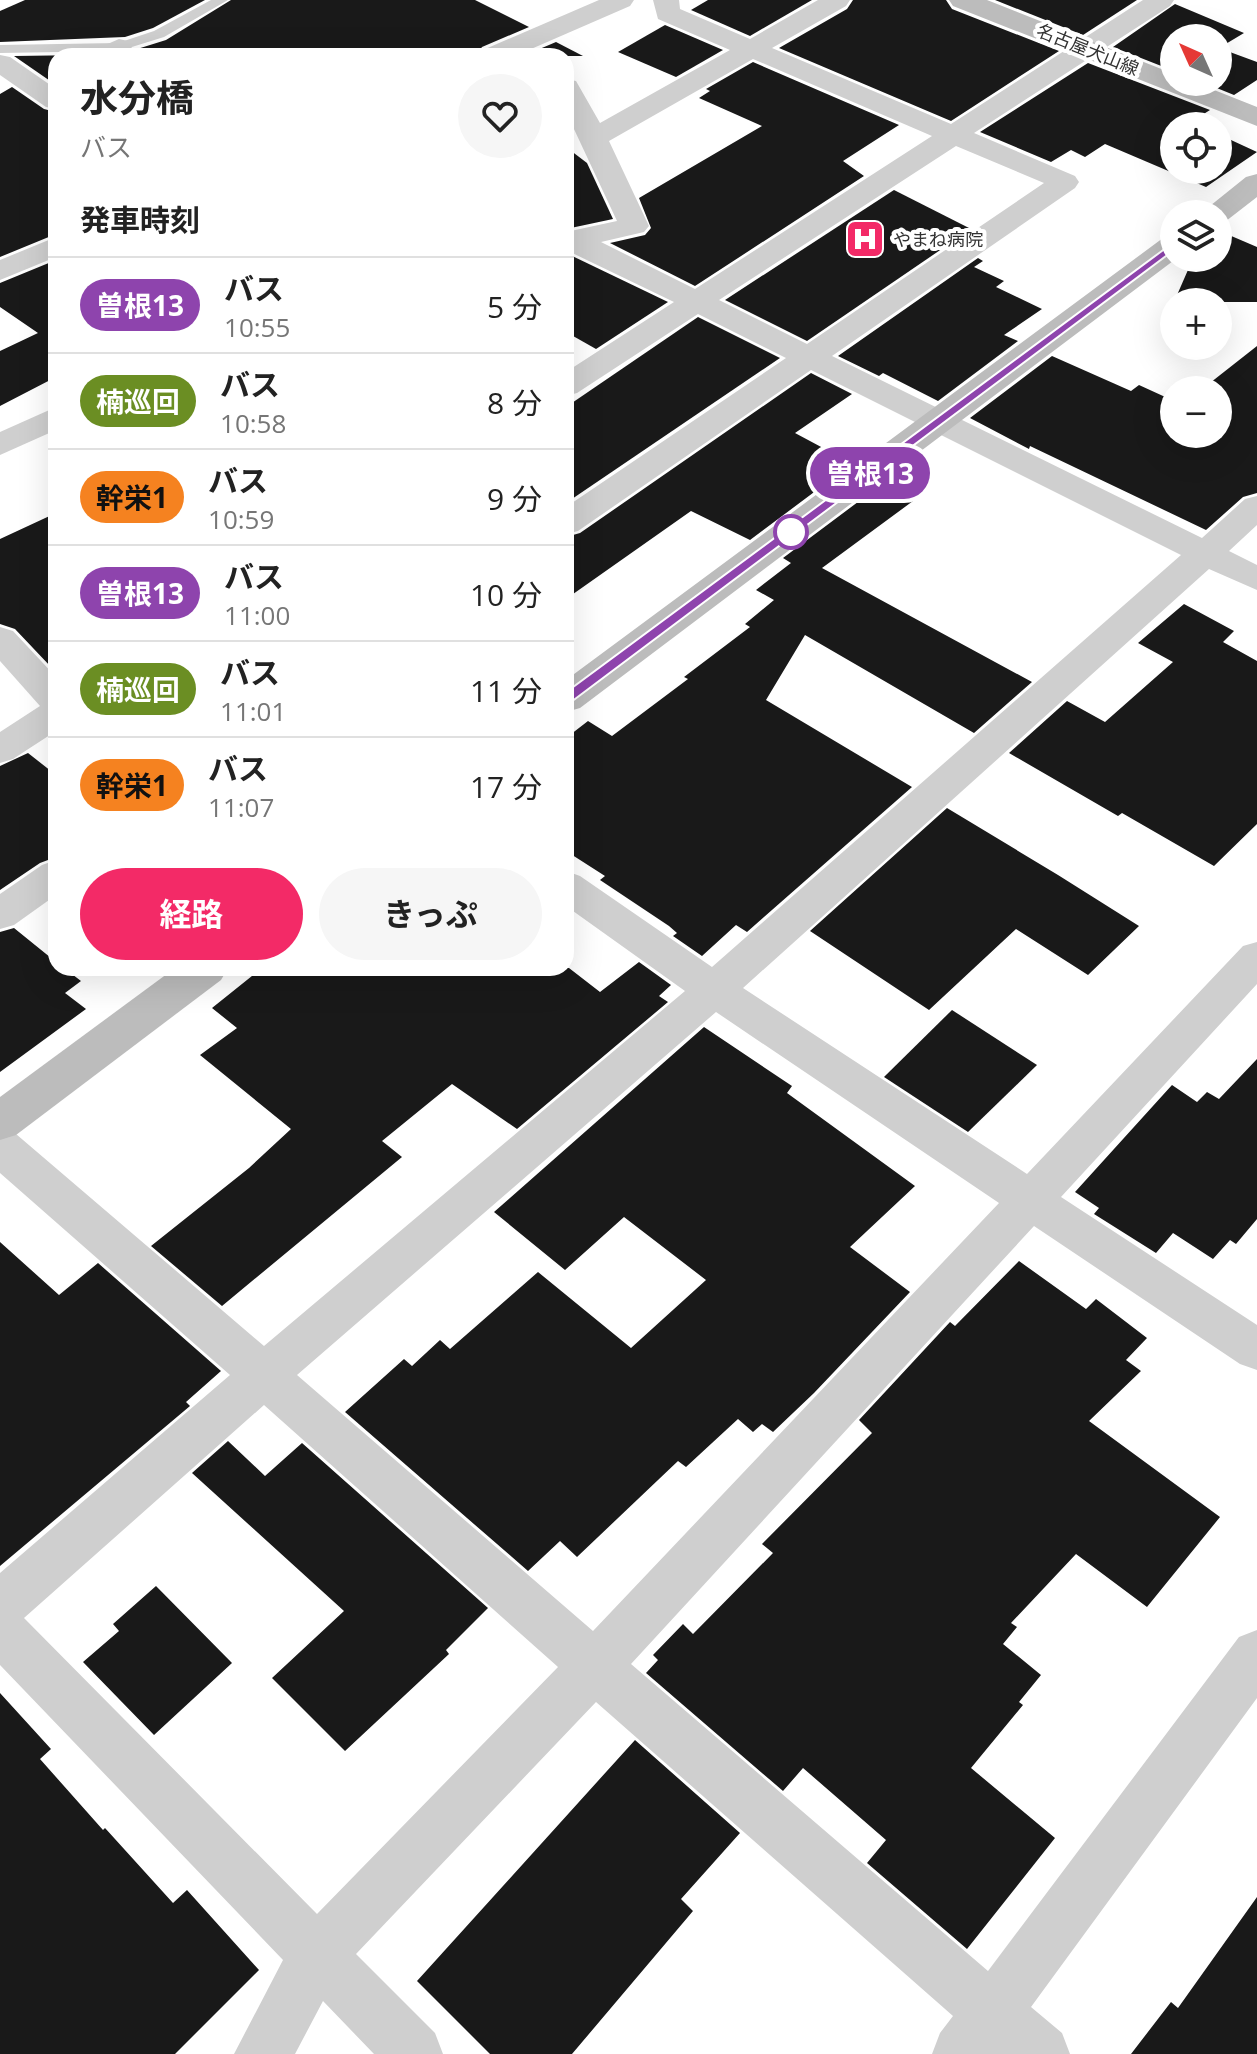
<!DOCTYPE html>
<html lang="ja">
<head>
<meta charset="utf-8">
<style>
  :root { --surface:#fff; --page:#f6f6f6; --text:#222; --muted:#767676; --line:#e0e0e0; --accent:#f32a67 }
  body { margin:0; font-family:"Open Sans","Noto Sans JP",sans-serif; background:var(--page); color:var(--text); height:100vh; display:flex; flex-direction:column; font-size:30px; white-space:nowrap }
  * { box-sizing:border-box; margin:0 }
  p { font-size:26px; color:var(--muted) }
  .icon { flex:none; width:44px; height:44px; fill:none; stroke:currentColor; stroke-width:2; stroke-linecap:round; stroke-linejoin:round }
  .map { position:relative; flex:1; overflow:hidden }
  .sheet { position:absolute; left:48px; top:48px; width:526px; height:928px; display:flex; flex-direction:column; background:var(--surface); border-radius:24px; box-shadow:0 8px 32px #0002 }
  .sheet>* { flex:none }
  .badge { padding:0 16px; border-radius:26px; font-size:28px; line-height:52px }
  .needle { width:52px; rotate:315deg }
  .buttons { position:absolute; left:1160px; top:24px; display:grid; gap:16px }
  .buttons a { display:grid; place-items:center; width:72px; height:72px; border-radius:50%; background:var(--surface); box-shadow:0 8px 32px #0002; font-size:40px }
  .map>.badge { position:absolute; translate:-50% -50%; box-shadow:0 0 0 4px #fff }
  h2 { padding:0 32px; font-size:30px; line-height:72px }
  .round { display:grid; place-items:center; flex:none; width:84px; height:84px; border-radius:42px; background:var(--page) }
  .overview { display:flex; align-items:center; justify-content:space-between; height:136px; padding:0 32px }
  h1 { font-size:38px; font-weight:700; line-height:60px }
  .cta { display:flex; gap:16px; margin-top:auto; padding:16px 32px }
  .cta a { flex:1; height:92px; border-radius:48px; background:var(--accent); color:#fff; font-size:32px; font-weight:700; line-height:92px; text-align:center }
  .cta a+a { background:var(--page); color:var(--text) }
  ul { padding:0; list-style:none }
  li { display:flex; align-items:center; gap:24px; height:96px; padding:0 32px; border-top:2px solid var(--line) }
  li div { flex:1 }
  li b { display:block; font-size:30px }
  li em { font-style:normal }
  li .badge { min-width:88px; font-weight:700; text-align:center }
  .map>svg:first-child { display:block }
  .building { fill:#191919 }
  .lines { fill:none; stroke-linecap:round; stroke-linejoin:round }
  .service { fill:#cfcfcf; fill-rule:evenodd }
  .minor { fill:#cfcfcf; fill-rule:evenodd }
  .secondary { fill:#bcbcbc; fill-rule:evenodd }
  .line { fill:#8e44ad; stroke:#fff; stroke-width:2 }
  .stop-dot { fill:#fff; stroke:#8e44ad; stroke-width:4 }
  .labels { text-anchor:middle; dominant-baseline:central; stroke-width:8; stroke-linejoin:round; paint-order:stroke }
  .far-street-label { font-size:18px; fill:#323232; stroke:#fff }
  .far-poi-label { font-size:18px; fill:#323232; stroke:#fff; text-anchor:start }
</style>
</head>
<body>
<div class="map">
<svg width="1257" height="2054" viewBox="0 0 1257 2054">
  <rect width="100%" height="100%" fill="#fff"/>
  <g class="building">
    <path d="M 25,0 L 205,0 L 153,28 L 125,37 L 0,42 L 0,11 Z"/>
    <path d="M 231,0 L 475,0 L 529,27 L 482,47 L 476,56 L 127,56 L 134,50 L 166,40 Z"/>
    <path d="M 708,0 L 812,0 L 750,36 L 691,10 Z"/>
    <path d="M 853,0 L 946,0 L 952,9 L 1059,51 L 951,121 L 779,48 L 847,9 Z"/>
    <path d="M 995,0 L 1137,0 L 1083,35 Z"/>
    <path d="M 1175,4 L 1244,33 L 1219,48 L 1257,62 L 1257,80 L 1234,95 L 1202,82 L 1218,82 L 1218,38 L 1174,38 L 1174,71 L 1113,47 Z"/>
    <path d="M 665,25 L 723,50 L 676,77 L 618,52 Z"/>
    <path d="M 556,42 L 583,56 L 523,56 Z"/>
    <path d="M 87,55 L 56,56 L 56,85 L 14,56 Z"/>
    <path d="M 753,62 L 899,125 L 843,161 L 864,176 L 695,286 L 610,243 L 645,235 L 651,228 L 639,198 L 762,126 L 699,98 L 710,91 L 706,89 Z"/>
    <path d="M 1088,63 L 1210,110 L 1191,122 L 1199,126 L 1174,126 L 1174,170 L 1218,170 L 1218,134 L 1257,152 L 1206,187 L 1105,144 L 1085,157 L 1071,150 L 1051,162 L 980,132 Z"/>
    <path d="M 12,87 L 44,109 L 56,112 L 56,234 L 0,257 L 0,94 Z"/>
    <path d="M 566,147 L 587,163 L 613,219 L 566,229 Z"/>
    <path d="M 894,190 L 971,229 L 807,341 L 725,300 Z"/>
    <path d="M 1229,235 L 1257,247 L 1257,302 L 1174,302 L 1191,263 L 1198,258 L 1218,258 L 1218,243 Z"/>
    <path d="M 566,253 L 668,302 L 596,349 L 566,332 Z"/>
    <path d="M 978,258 L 983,261 L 974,267 L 1004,281 L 996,287 L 1042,309 L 1004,335 L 1018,341 L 938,401 L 883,373 L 879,376 L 838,356 Z"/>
    <path d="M 56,260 L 56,377 L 0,406 L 0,351 L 38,333 L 0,307 L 0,283 Z"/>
    <path d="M 698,317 L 780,358 L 566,503 L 566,407 Z"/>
    <path d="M 1257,346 L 1257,493 L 1243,497 L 1206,530 L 1030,446 L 1029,449 L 970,418 L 1052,356 L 1131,391 L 1139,385 L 1174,401 L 1174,434 L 1218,434 L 1218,390 L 1201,390 Z"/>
    <path d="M 811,373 L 852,394 L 795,433 L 838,456 L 835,458 L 849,466 L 750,540 L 691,511 L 566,599 L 566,537 L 580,533 Z"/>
    <path d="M 882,484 L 913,501 L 822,568 L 1032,682 L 974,733 L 805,635 L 766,700 L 912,787 L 747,932 L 736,925 L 702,956 L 673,936 L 677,933 L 669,926 L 600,880 L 605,876 L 566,851 L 566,738 L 588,721 L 612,736 L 688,679 L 684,677 L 750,627 L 745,624 L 774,600 L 756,590 L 791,563 L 783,558 Z"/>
    <path d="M 56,513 L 56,664 L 51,667 L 15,629 L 0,624 L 0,539 Z"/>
    <path d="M 1184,604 L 1234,631 L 1223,642 L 1257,661 L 1257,824 L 1214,866 L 1122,813 L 1118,816 L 1009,753 L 1067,701 L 1105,722 L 1173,662 L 1138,643 Z"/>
    <path d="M 28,753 L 56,775 L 56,857 L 40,863 L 0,890 L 0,766 Z"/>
    <path d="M 947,808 L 1058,875 L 1139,926 L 1088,975 L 1016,929 L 929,1010 L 810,931 Z"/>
    <path d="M 14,928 L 56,962 L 56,968 L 64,968 L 81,981 L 65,993 L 86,1009 L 0,1072 L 0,932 Z"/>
    <path d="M 639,962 L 671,985 L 659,996 L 668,1002 L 517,1129 L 452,1084 L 382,1141 L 402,1157 L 222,1306 L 151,1246 L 249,1168 L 291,1129 L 200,1055 L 237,1028 L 212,1008 L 262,968 L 569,968 L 600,992 Z"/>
    <path d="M 952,1010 L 1037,1065 L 968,1132 L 884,1077 Z"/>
    <path d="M 704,1027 L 792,1086 L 787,1093 L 915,1186 L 850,1247 L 910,1292 L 814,1393 L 773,1432 L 762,1424 L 753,1432 L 738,1419 L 686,1467 L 678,1461 L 577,1557 L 560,1541 L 528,1571 L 345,1412 L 404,1359 L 412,1366 L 440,1340 L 450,1349 L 538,1272 L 631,1348 L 706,1280 L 624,1217 L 565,1270 L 494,1212 Z"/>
    <path d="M 1257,1059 L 1257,1219 L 1236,1244 L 1230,1240 L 1213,1259 L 1173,1233 L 1156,1253 L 1094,1214 L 1099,1208 L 1075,1192 L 1172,1085 L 1197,1102 L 1207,1092 L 1219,1099 Z"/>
    <path d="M 0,1242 L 59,1295 L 98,1263 L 221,1371 L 186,1402 L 190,1406 L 0,1566 Z"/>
    <path d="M 1019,1261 L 1086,1309 L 1096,1299 L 1147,1338 L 1126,1360 L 1141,1371 L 1089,1421 L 1220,1517 L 1147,1607 L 1076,1554 L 1011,1623 L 1017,1627 L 1003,1644 L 1041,1675 L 1019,1702 L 1023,1705 L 971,1768 L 1055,1838 L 967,1949 L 867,1863 L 886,1840 L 803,1768 L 783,1791 L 646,1673 L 658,1660 L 653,1655 L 683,1624 L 693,1634 L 773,1553 L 762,1544 L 872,1433 L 859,1420 L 950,1322 L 955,1326 Z"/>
    <path d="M 228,1441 L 265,1476 L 302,1443 L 488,1608 L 446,1650 L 449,1654 L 345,1751 L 272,1678 L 344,1611 L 192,1473 Z"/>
    <path d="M 156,1586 L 232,1663 L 154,1735 L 83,1662 L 119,1631 L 113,1624 Z"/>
    <path d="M 0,1693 L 51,1749 L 40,1759 L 103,1830 L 105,1828 L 173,1903 L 187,1890 L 259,1970 L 175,2054 L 0,2054 Z"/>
    <path d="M 635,1740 L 740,1833 L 681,1899 L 693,1911 L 572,2054 L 490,2054 L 417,1981 Z"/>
    <path d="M 1257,1897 L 1257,2054 L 1131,2054 L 1171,2002 L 1178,2008 Z"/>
  </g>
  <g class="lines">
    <path class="service" d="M 211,0 L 228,0 L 164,37 L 119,51 L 0,53 L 0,45 L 118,43 L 154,31 Z"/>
    <g class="minor">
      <path d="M 599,0 L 634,0 L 630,6 L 515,56 L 479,56 L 483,50 Z"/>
      <path d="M 653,0 L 679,0 L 680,9 L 750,39 L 818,0 L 850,0 L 846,6 L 772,48 L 951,124 L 1143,0 L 1174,0 L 1170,6 L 974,133 L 1075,176 L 1079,182 L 1075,188 L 832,356 L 1202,538 L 1245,499 L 1257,496 L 1257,525 L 1229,551 L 1257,565 L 1257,590 L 1209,569 L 743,988 L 1027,1174 L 1243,946 L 1257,942 L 1257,984 L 1061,1197 L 1257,1325 L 1257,1370 L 1240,1364 L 1034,1226 L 631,1664 L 988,1971 L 1239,1637 L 1257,1630 L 1257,1698 L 1031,2007 L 1062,2033 L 1070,2054 L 932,2054 L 940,2033 L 953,2016 L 596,1702 L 356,1954 L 435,2033 L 443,2054 L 374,2054 L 323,2001 L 295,2054 L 234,2054 L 283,1960 L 0,1665 L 0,1573 L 230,1375 L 0,1173 L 0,1129 L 16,1134 L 264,1346 L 685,991 L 566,906 L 566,871 L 580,876 L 712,967 L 1181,555 L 811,370 L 578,531 L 566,534 L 566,507 L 786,358 L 698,314 L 577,393 L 566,396 L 566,372 L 674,302 L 566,250 L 566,232 L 617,221 L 566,112 L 566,79 L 576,81 L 600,123 L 730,50 L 658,19 ZM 753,59 L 932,136 L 695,289 L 601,242 L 644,232 L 649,226 L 609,141 ZM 956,146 L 1044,183 L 807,344 L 719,300 ZM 716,1012 L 999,1203 L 593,1631 L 297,1375 ZM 264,1405 L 558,1667 L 317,1914 L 24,1618 Z"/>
      <path d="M 119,39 L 128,41 L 132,47 C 123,61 105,56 90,56 L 94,50 Z"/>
      <path d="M 0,55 L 10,57 L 56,89 L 56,109 L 46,107 L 0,75 Z"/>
      <path d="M 56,237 L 56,257 L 0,280 L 0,260 Z"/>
      <path d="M 56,407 L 56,430 L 0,455 L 0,432 Z"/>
      <path d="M 0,627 L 13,631 L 56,677 L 56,731 L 13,759 L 0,763 L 0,732 L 40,706 L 0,661 Z"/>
      <path d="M 56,860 L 56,895 L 14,925 L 0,929 L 0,894 L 42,865 Z"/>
    </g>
    <g class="secondary">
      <path d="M 949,0 L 987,0 L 1174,74 L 1174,82 L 1194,82 L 1257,107 L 1257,126 L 953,6 Z"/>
      <path d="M 1257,174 L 1257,197 L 1226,221 L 1218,222 L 1218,214 L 1200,214 L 1246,177 Z"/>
      <path d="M 1174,236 L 1174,258 L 1177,258 L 580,708 L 566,712 L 566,680 L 1163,238 Z"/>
      <path d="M 175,968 L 228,968 L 221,980 L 16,1135 L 0,1140 L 0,1097 Z"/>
    </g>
  </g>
  <path class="line" d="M 1174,242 L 1178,243 L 1178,247 L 571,702 L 561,702 L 561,696 Z"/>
  <defs>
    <g id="hospital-square" transform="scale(2)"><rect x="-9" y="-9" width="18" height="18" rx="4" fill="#f32a67" stroke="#fff"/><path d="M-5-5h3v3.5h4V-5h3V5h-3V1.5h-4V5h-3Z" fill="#fff"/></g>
  </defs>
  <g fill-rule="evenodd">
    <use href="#hospital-square" x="865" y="239"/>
  </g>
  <circle class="stop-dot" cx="791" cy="532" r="16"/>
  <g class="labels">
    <g class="far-street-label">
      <text transform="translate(1088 49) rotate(22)">名古屋犬山線</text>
    </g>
    <g class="far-poi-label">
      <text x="893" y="239">やまね病院</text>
    </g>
  </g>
</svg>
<div class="buttons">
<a><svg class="needle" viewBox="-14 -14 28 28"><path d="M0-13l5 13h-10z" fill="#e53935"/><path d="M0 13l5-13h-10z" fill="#767676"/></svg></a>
<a><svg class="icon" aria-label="locate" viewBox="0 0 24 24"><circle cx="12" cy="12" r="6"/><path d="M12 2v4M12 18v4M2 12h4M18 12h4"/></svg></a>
<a><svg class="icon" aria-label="layers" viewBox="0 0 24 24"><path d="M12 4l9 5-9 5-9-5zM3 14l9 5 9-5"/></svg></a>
<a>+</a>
<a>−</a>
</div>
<b class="badge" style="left:870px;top:473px;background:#8e44ad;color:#fff">曽根13</b>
<section class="sheet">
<div class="overview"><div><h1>水分橋</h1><p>バス</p></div><a class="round"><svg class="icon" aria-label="heart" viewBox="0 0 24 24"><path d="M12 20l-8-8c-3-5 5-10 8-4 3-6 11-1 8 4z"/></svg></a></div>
<h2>発車時刻</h2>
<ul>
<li><span class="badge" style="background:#8e44ad;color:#fff">曽根13</span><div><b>バス</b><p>10:55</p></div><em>5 分</em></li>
<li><span class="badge" style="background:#6b8e23;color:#fff">楠巡回</span><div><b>バス</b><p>10:58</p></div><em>8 分</em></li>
<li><span class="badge" style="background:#f58220;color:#111">幹栄1</span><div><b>バス</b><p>10:59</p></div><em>9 分</em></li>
<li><span class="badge" style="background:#8e44ad;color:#fff">曽根13</span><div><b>バス</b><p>11:00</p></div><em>10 分</em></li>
<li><span class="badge" style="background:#6b8e23;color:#fff">楠巡回</span><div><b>バス</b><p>11:01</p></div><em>11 分</em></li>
<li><span class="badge" style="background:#f58220;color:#111">幹栄1</span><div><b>バス</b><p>11:07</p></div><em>17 分</em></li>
</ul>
<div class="cta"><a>経路</a><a>きっぷ</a></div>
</section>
</div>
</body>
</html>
